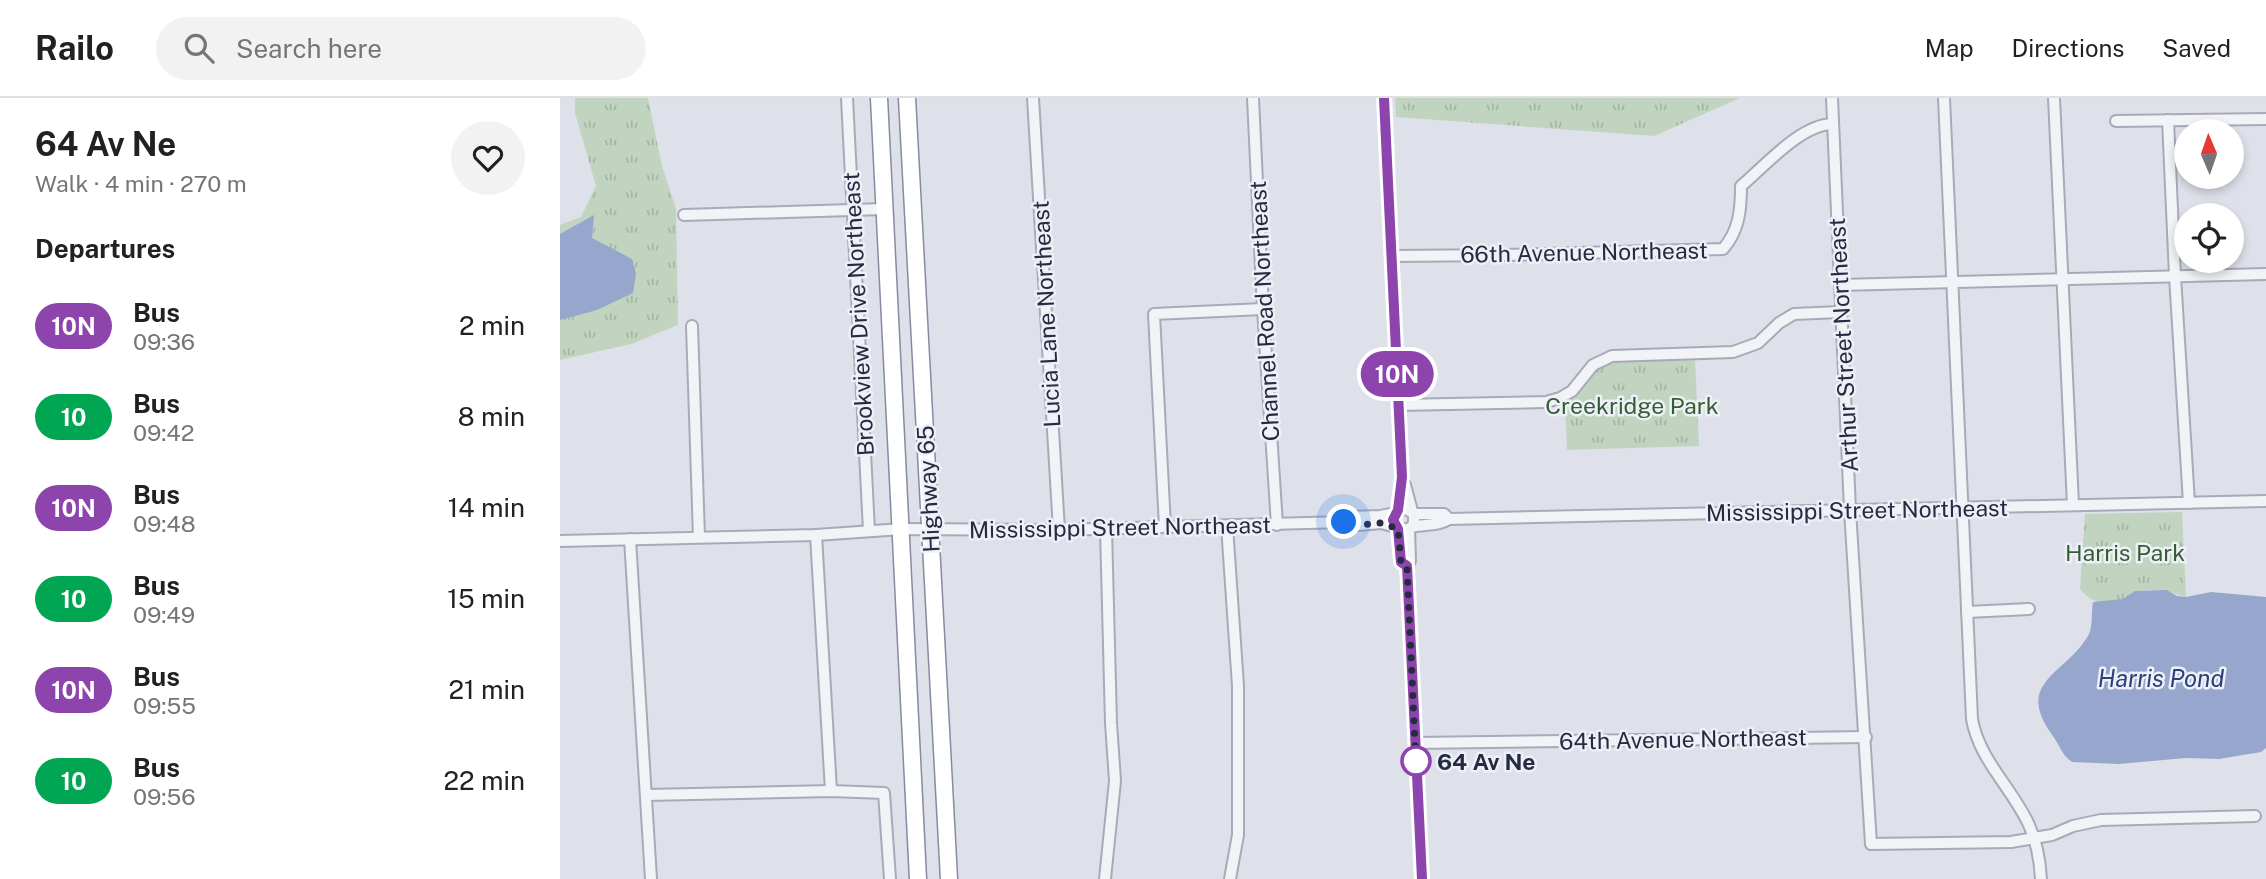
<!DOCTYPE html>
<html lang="en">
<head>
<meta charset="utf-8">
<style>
  :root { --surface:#fff; --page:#f2f2f2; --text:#202124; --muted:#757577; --line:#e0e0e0 }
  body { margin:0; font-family:"Public Sans",sans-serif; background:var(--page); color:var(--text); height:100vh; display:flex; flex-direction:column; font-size:26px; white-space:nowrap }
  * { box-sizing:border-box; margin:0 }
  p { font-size:23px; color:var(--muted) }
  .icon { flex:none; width:38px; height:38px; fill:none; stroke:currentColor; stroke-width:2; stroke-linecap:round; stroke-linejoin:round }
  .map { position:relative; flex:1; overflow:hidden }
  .sheet { display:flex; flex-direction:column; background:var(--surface); width:560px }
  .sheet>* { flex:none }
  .badge { padding:0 14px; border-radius:23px; font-size:24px; line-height:46px }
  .needle { width:46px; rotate:358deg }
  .fabs { position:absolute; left:1614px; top:21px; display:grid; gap:14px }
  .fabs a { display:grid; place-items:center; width:70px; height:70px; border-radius:50%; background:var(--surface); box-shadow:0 4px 10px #0003; font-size:35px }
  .you { position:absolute; width:35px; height:35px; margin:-18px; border:5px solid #fff; border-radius:50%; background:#1a73e8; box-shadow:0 0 0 10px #1a73e833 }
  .map>.badge { position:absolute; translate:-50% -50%; box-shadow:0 0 0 4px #fff }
  h2 { padding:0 35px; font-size:26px; line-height:63px }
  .round { display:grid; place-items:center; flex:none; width:74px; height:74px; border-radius:37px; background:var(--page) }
  .overview { display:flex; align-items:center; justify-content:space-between; height:119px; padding:0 35px }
  h1 { font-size:33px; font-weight:700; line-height:52px }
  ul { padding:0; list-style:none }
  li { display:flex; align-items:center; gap:21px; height:91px; padding:0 35px }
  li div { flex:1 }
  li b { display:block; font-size:26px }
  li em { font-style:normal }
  li .badge { min-width:77px; font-weight:700; text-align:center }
  header { display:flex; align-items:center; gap:42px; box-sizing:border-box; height:98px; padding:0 35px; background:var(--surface); border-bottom:2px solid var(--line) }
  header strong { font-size:33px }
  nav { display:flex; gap:38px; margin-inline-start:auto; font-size:24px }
  .search { width:490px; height:63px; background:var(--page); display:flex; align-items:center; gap:18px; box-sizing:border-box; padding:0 24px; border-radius:38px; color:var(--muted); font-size:26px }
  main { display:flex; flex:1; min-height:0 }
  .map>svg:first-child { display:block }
  .park { fill:url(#park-tufts) }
  .water { fill:#96a6cd }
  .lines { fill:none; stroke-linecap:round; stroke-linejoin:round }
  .minor-casing { stroke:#a8aab8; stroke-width:14 }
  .highway-casing { stroke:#848ba2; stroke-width:19 }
  .minor { stroke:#f2f3f7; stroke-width:10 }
  .highway { stroke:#fff; stroke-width:16 }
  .line-casing { stroke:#fff; stroke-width:16 }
  .line { stroke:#8e44ad; stroke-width:10 }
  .walk { stroke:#262b42; stroke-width:7; stroke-dasharray:0 12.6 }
  .stop-dot { fill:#fff; stroke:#8e44ad; stroke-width:3.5 }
  .labels { text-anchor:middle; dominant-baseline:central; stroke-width:5; stroke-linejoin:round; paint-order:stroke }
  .street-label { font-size:23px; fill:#262b42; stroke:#eef0f7 }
  .park-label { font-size:23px; fill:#325f32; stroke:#eef0f7 }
  .stop-label { font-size:23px; font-weight:bold; fill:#262b42; stroke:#eef0f7; text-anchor:start }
  .water-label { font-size:24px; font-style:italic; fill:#2c407a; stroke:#eef0f7 }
</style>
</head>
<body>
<header>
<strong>Railo</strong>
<div class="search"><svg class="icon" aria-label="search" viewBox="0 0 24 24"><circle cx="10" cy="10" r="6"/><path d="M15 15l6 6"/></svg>Search here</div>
<nav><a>Map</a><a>Directions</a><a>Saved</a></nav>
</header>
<main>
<section class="sheet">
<div class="overview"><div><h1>64 Av Ne</h1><p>Walk · 4 min · 270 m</p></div><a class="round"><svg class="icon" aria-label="heart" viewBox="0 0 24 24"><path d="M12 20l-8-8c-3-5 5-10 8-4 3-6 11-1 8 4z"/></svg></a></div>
<h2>Departures</h2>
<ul>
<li><span class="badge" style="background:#8e44ad;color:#fff">10N</span><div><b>Bus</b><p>09:36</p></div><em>2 min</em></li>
<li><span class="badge" style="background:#00a651;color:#fff">10</span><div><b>Bus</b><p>09:42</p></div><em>8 min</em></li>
<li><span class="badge" style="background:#8e44ad;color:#fff">10N</span><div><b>Bus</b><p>09:48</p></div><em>14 min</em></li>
<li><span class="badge" style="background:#00a651;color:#fff">10</span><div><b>Bus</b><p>09:49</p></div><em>15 min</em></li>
<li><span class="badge" style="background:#8e44ad;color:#fff">10N</span><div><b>Bus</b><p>09:55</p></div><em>21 min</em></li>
<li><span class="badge" style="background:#00a651;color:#fff">10</span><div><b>Bus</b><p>09:56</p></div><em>22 min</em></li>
</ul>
</section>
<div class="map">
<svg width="1706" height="781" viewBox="0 0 1706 781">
  <defs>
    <pattern id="park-tufts" width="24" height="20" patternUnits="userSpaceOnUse" patternTransform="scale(1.75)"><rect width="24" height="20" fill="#c0d4bf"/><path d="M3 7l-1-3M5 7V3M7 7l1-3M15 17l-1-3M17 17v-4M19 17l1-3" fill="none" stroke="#a5b6a5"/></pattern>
  </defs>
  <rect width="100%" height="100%" fill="#dfe1ea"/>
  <g class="park">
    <path d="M 15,0 L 88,0 L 102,68 L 116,111 L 118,227 L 71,246 L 0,262 L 0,127 L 21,119 L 36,88 L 15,15 Z"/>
    <path d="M 835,0 L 1180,0 L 1094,38 L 836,19 Z"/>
    <path d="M 1135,262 L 1139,348 L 1007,352 L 1005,305 C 1019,296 1024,284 1036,273 C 1053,257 1111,262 1135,262 Z"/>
    <path d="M 1622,414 L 1626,499 C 1620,498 1617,496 1611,494 C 1603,491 1586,492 1578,493 C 1572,494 1569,498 1564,501 C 1547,509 1531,505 1520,491 L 1525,416 Z"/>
  </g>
  <g class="water">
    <path d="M 34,117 L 32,140 L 72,161 L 76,176 L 73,195 L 37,212 L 0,222 L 0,136 Z"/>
    <path d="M 1607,492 L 1617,498 L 1626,499 L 1651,494 L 1706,499 L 1706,650 L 1701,654 L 1659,661 L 1626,660 L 1559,666 L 1512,664 C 1502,657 1500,648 1493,638 C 1452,583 1508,576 1529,536 C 1533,528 1531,513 1533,504 L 1563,501 L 1575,493 Z"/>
  </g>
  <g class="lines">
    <g class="minor-casing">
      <g id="minor">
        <path d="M 287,0 L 309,433"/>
        <path d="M 473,0 L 499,432"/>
        <path d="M 693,0 L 703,211 L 717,427"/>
        <path d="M 824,0 L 842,379 L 838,412"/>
        <path d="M 1272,0 L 1290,412 L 1311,746 L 1451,744 L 1492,737 L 1513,728 L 1541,722 L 1695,718"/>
        <path d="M 1384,0 L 1412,621 C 1419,662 1453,691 1469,727 C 1477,745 1480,762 1481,781"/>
        <path d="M 1494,0 L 1513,407"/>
        <path d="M 1608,22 L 1615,178 L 1629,405"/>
        <path d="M 1556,23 L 1706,21"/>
        <path d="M 124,117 L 324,111"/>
        <path d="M 831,158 L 944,157 L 1163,151 C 1179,133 1181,112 1181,88 C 1205,68 1240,27 1272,26"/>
        <path d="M 1280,187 L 1706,176"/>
        <path d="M 132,228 L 139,439"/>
        <path d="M 839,307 L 986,304 L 1000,300 L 1012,293 L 1033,267 L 1052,258 L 1173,254 L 1198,245 L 1219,225 L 1234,216 L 1280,214"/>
        <path d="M 842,384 L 845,387 L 852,413"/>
        <path d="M 854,416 L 854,426 L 849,431 L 842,432 L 834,425 L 835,415 L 845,410 L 854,416 L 884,416 L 889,421"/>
        <path d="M 784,424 L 788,419 L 820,418 L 835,415"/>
        <path d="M 667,428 L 678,588 L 678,737 L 670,781"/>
        <path d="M 605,429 L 594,216 L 703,211"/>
        <path d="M 852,429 C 864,426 879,428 889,421 L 1706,403"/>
        <path d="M 838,431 L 841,464 L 847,467"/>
        <path d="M 849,431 L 850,463 L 847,468 L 862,781"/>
        <path d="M 256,437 L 271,693"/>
        <path d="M 70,441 L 91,781"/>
        <path d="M 0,443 L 256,437 L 342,431 L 499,432 L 784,424 L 788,428 L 821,425 L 836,429"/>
        <path d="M 1407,514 L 1469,511"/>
        <path d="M 855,645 L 1306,639"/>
        <path d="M 86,697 L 271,693 L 324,695 L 330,781"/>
        <path d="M 545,781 L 555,683 L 551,625 L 546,431"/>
      </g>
    </g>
    <g class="highway-casing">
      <g id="highway">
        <path d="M 319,0 L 358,781"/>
        <path d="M 347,0 L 389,781"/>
      </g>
    </g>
    <use href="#minor" class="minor"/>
    <use href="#highway" class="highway"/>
  </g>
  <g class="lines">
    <g class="line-casing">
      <path id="line" d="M 824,0 L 842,379 L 838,412 L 833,422 L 838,431 L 841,464 L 847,468 L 862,781"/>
    </g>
    <use href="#line" class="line"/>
    <path class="walk" d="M 784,424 L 788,428 L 821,425 L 838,431 L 841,464 L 847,468 L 856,669 L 856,663"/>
  </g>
  <circle class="stop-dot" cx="856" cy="663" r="14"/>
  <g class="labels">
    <g class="street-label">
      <text transform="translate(1024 154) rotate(-1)">66th Avenue Northeast</text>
      <text transform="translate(704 213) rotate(-93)">Channel Road Northeast</text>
      <text transform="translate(298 216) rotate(-93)">Brookview Drive Northeast</text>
      <text transform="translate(486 216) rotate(-93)">Lucia Lane Northeast</text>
      <text transform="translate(1283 247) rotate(-93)">Arthur Street Northeast</text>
      <text transform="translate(368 391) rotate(-93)">Highway 65</text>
      <text transform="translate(1297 412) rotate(-1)">Mississippi Street Northeast</text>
      <text transform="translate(560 429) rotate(-1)">Mississippi Street Northeast</text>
      <text transform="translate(1123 641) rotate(-1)">64th Avenue Northeast</text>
    </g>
    <g class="park-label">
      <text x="1072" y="307">Creekridge Park</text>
      <text x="1565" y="454">Harris Park</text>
    </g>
    <g class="stop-label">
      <text x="877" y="663">64 Av Ne</text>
    </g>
    <g class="water-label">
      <text x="1601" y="580">Harris Pond</text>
    </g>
  </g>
</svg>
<div class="fabs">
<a><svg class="needle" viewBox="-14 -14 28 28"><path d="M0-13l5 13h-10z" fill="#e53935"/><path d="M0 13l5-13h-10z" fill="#757577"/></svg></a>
<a><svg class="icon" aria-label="locate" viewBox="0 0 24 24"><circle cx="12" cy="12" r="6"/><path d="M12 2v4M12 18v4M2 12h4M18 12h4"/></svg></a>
</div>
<div class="you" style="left:784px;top:424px"></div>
<b class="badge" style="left:837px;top:276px;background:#8e44ad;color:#fff">10N</b>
</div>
</main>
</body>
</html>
